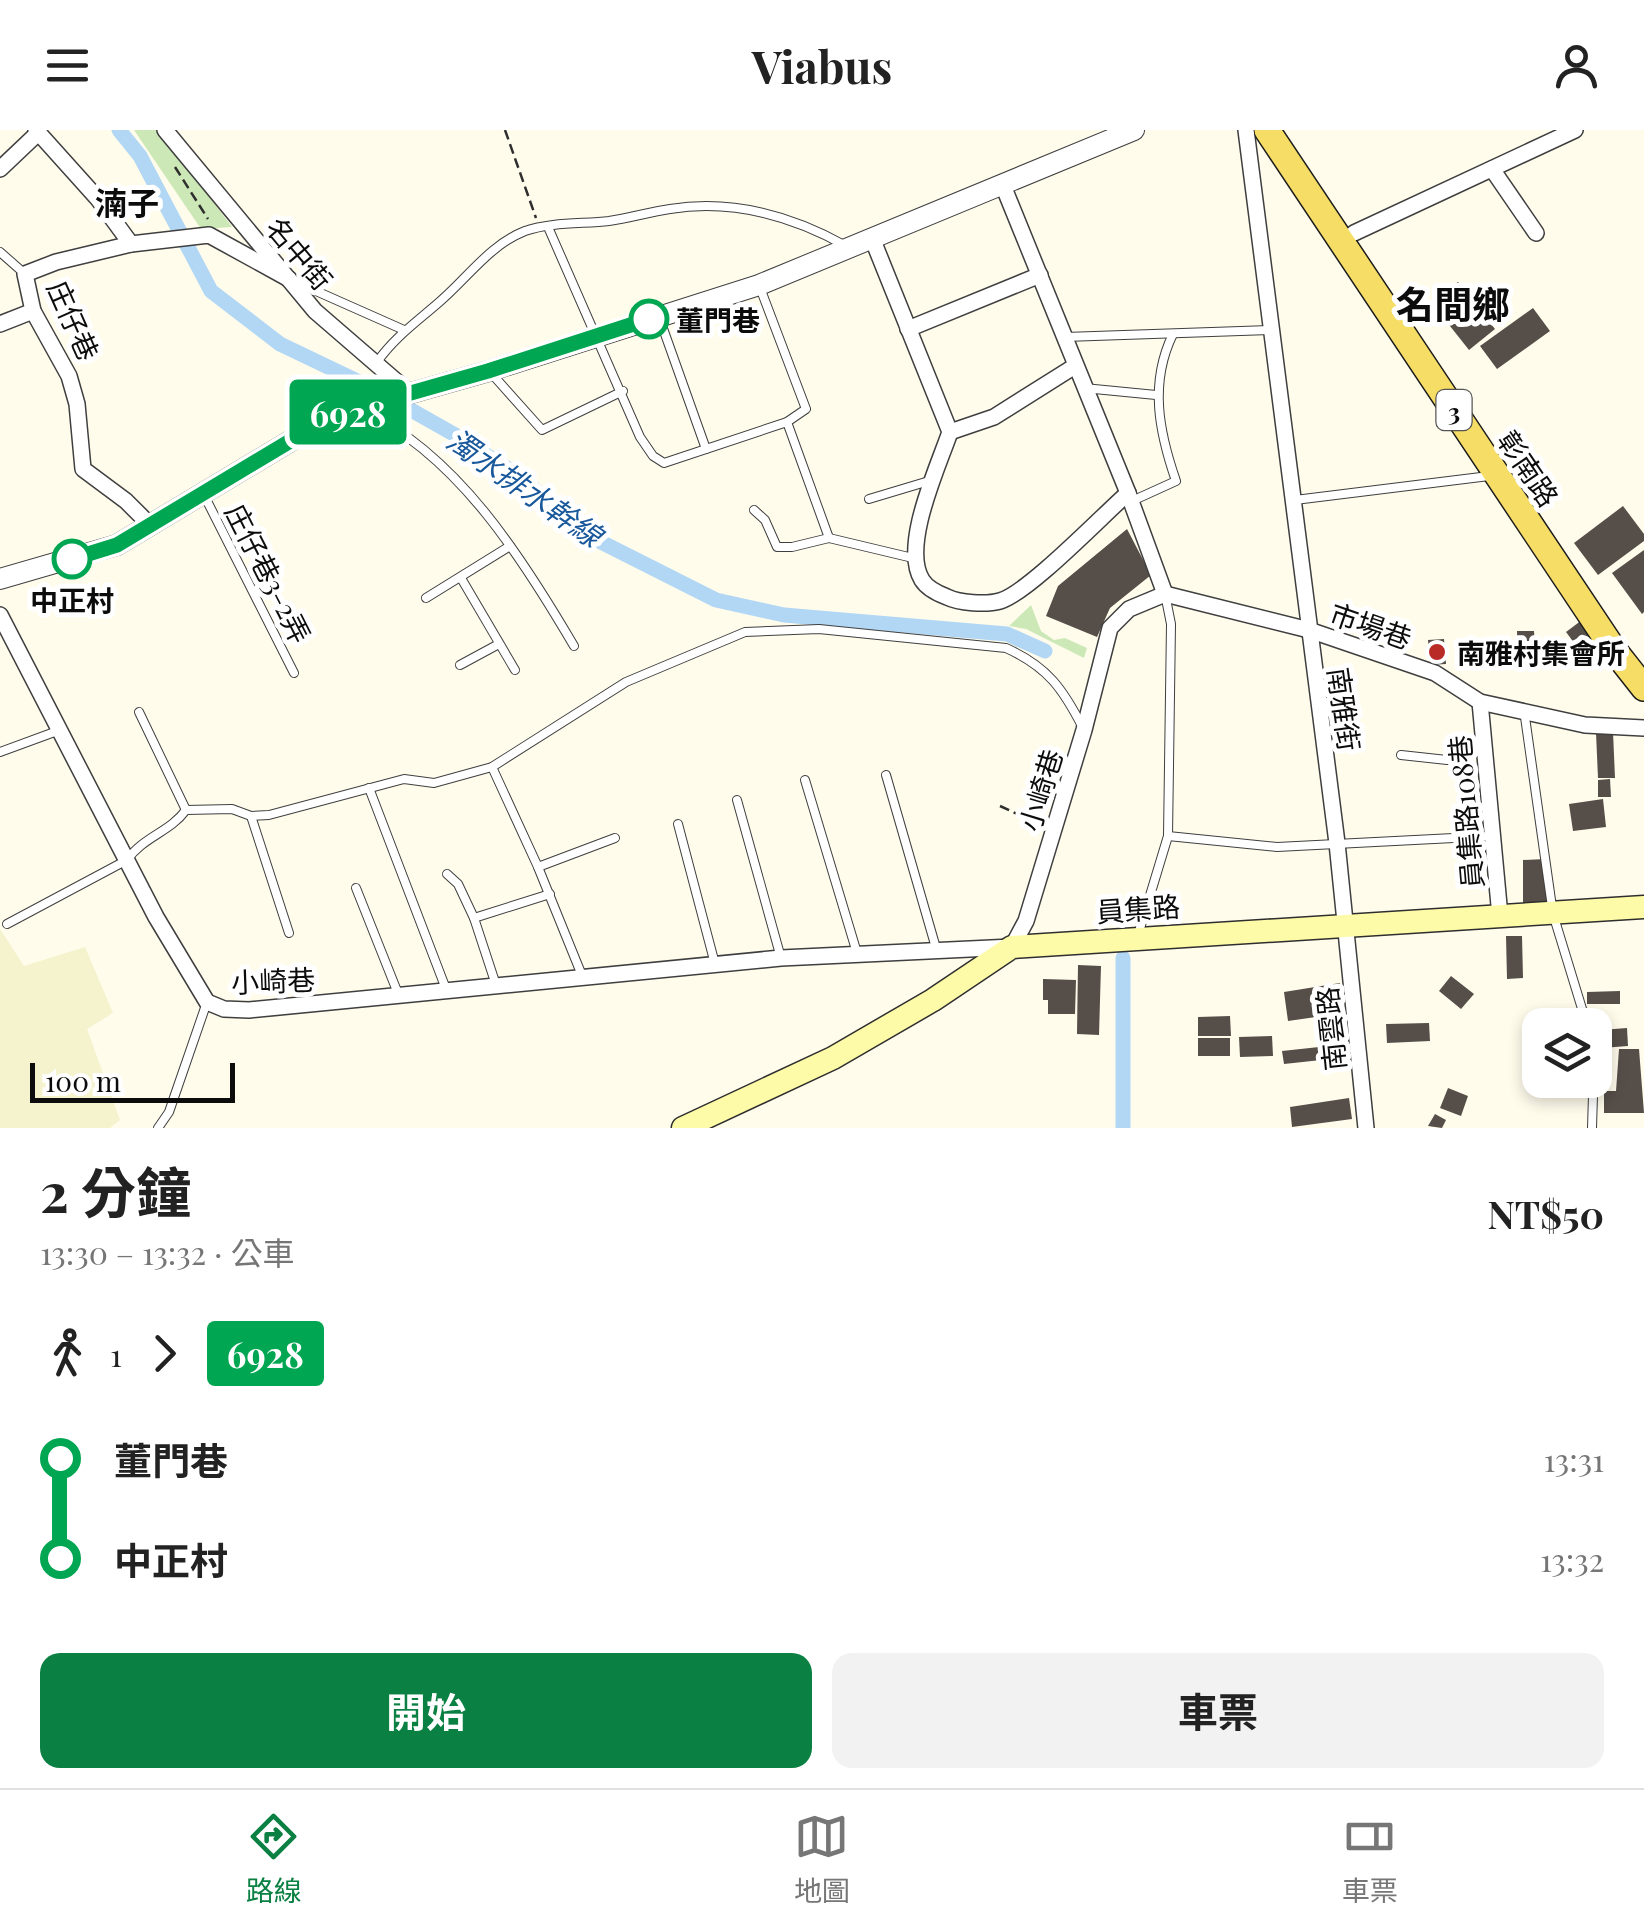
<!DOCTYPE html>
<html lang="zh-TW">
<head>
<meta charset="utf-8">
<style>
  :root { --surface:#fff; --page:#f2f2f2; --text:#222; --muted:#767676; --line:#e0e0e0; --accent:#0b8043 }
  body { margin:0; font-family:"Playfair Display","Noto Sans TC",serif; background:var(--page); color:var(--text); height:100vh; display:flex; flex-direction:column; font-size:38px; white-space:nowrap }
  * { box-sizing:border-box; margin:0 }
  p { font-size:32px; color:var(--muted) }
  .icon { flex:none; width:55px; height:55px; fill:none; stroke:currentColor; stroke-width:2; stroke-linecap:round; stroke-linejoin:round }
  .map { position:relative; height:998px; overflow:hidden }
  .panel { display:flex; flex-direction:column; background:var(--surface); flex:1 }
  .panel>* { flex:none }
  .badge { padding:0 20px; border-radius:8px; font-size:35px; line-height:65px }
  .controls { position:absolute; left:1522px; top:878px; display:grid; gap:20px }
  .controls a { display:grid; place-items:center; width:90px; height:90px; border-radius:20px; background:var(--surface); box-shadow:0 5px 15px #0003; font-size:50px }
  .scale { position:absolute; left:30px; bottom:25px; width:205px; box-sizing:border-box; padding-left:10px; border:5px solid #0c0c0c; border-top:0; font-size:28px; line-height:35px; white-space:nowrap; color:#0c0c0c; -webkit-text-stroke:8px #fff; paint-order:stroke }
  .map>.badge { position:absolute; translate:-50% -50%; box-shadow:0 0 0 5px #fff }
  .legs { display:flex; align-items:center; gap:15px; height:110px; padding:0 40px; font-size:32px }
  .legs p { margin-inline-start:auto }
  .head { display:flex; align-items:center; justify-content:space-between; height:170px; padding:0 40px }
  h1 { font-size:55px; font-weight:700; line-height:75px }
  .cta { display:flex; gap:20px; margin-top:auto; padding:20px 40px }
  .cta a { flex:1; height:115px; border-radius:20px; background:var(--accent); color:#fff; font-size:40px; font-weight:700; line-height:115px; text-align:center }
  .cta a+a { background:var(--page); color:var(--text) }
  ul { padding:0 40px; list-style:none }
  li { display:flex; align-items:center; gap:35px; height:100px; font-size:38px }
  li i { display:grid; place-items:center; width:15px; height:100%; margin:0 12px; background:currentColor }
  li i::after { content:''; width:25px; height:25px; margin:-12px; border:8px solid; border-radius:50%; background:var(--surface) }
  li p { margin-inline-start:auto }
  li:first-child i { background:linear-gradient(#0000 50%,currentColor 0) }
  li:last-child i { background:linear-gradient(currentColor 50%,#0000 0) }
  header { display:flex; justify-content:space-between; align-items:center; height:130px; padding:0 40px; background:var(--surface); font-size:45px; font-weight:700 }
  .tab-bar { display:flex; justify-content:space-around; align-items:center; height:140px; border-top:2px solid var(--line); background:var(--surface); font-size:28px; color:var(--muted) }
  .tab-bar a { display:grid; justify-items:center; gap:5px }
  .tab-bar .active { color:var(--accent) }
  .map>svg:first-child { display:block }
  .farmland { fill:#f4f3cd }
  .green { fill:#cde8b7 }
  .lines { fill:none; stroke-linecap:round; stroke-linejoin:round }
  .canal { stroke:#b2d7f5; stroke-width:15 }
  .building { fill:#554e49 }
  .service-casing { stroke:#3f3f3f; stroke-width:10 }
  .minor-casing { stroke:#3f3f3f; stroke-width:18 }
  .tertiary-casing { stroke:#3f3f3f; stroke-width:22 }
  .secondary-casing { stroke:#2e2e2e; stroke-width:25 }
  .primary-casing { stroke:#1d1d1d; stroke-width:28 }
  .path { stroke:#2e2e2e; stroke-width:2.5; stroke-dasharray:10 5; stroke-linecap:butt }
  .service { stroke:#fff; stroke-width:8 }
  .minor { stroke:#fff; stroke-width:15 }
  .tertiary { stroke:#fff; stroke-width:20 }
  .secondary { stroke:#fdfaa8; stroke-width:22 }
  .primary { stroke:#f6dd65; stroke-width:25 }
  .line-1-casing { stroke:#fff; stroke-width:22 }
  .line-1 { stroke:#00a651; stroke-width:15 }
  .stop-1-dot { fill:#fff; stroke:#00a651; stroke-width:5 }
  .poi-dot { fill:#b92b27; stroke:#fff; stroke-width:4 }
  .labels { text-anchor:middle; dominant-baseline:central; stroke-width:10; stroke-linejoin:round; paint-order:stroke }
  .shield { fill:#fff; stroke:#555; stroke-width:2.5 }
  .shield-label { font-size:25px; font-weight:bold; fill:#0c0c0c }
  .street-label { font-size:28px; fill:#0c0c0c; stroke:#fff }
  .stop-label { font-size:28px; font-weight:bold; fill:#0c0c0c; stroke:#fff; text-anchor:start }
  .poi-label { font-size:28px; font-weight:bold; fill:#0c0c0c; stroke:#fff; text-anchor:start }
  .water-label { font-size:30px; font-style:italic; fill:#19589b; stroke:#fff }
  .quarter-label { font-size:32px; font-weight:bold; fill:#0c0c0c; stroke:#fff }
  .district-label { font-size:38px; font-weight:bold; fill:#0c0c0c; stroke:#fff }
</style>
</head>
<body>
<header><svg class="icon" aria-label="menu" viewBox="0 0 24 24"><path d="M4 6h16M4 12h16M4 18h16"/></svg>Viabus<svg class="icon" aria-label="person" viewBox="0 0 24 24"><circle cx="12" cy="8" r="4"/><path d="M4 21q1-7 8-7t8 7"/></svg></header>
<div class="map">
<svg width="1644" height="998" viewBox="0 0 1644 998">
  <rect width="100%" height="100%" fill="#fffcec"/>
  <path class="farmland" d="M 0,799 L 24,836 L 85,817 L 113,883 L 87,899 L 120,990 L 110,998 L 0,998 Z"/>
  <g class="green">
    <path d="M 134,0 L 159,0 L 232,97 L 201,99 Z"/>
    <path d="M 1031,475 L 1041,501 L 1054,510 L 1065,508 L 1087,518 L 1084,528 L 1026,499 L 1009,496 Z"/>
  </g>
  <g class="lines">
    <g class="canal">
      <path d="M 119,0 L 140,26 L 211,161 L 280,214 L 374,259 L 457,306 L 511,341 L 599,411 L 716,470 L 784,485 L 1007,504 L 1045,521"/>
      <path d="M 1123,998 L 1123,828"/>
    </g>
  </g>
  <g class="building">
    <path d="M 1458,152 L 1495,199 L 1469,220 L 1431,172 Z"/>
    <path d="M 1533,178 L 1550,201 L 1497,239 L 1480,216 Z"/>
    <path d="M 1623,376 L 1644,404 L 1644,411 L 1598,445 L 1574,413 Z"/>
    <path d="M 1127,399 L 1151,445 L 1110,478 L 1097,507 L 1046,486 L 1058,456 Z"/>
    <path d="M 1644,420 L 1644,482 L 1642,484 L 1612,443 Z"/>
    <path d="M 1582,490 L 1608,525 L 1592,537 L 1566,502 Z"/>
    <path d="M 1517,501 L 1534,501 L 1535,518 L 1558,518 L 1558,535 L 1518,536 Z"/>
    <path d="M 1444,509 L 1446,534 L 1430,535 L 1428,510 Z"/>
    <path d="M 1613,602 L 1615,648 L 1598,648 L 1596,603 Z"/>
    <path d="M 1610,649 L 1611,667 L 1598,667 L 1598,650 Z"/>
    <path d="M 1603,669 L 1606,697 L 1573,701 L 1569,674 Z"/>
    <path d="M 1546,729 L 1547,774 L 1523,774 L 1523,730 Z"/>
    <path d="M 1506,806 L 1522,806 L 1523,848 L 1507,849 Z"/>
    <path d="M 1078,835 L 1101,836 L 1099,905 L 1077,904 Z"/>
    <path d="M 1451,846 L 1474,864 L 1461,879 L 1439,861 Z"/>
    <path d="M 1043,849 L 1076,850 L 1075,884 L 1048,884 L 1048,870 L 1043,870 Z"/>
    <path d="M 1340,853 L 1344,883 L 1288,891 L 1284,862 Z"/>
    <path d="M 1620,861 L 1620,874 L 1587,874 L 1587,862 Z"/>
    <path d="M 1230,886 L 1231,906 L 1198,906 L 1198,887 Z"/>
    <path d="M 1429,893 L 1430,911 L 1387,913 L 1386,894 Z"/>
    <path d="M 1627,898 L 1628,916 L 1602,918 L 1601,900 Z"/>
    <path d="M 1272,906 L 1273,926 L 1240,927 L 1239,907 Z"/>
    <rect x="1198" y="908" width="32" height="18"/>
    <path d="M 1347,914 L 1349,927 L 1284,934 L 1282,921 Z"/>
    <path d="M 1619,919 L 1639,919 L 1644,983 L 1604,983 L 1604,961 L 1616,961 Z"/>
    <path d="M 1543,950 L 1569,950 L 1556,965 L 1541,952 Z"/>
    <path d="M 1448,958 L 1468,966 L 1461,986 L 1440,978 Z"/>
    <path d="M 1349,968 L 1352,989 L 1292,997 L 1290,977 Z"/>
    <path d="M 1435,984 L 1446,990 L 1442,998 L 1428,996 Z"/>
  </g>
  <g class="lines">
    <g class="service-casing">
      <g id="service">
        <path d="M 548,97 L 640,307 L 653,326 L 664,333 L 787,292 L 806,279 L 759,155"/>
        <path d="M 0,122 L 25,144"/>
        <path d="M 298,153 L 404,200"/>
        <path d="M 660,190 L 706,319"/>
        <path d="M 1065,207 L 1270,200"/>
        <path d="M 377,232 C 394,208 415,193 437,174 C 466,150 489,115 525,101 C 551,92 583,94 609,91 C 630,88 649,82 670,79 C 732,69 792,86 846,116"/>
        <path d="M 492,244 L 542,300 L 623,261"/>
        <path d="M 1084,258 L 1156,265"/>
        <path d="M 362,280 C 457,324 523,429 574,516"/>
        <path d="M 787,292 L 829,408"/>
        <path d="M 205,367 L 294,543"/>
        <path d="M 869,369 L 929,351"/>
        <path d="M 1295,370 L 1489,346"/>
        <path d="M 1132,371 L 1176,351 C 1159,302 1149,253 1173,204"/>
        <path d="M 754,380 L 765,390 L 777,417 L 792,417 L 829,408 L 917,429"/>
        <path d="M 461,448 L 515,540"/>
        <path d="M 426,468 L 510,416"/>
        <path d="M 460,535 L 497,515"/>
        <path d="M 1524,580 L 1553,784 L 1587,895"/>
        <path d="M 139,582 L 186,680"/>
        <path d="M 0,622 L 60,600"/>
        <path d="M 1401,625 L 1447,630 L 1485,620"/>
        <path d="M 492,637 L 538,737 L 583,848"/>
        <path d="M 886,645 L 936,818"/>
        <path d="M 805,650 L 857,823"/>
        <path d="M 369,658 L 446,859"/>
        <path d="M 737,670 L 781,828"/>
        <path d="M 251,686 L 289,803"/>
        <path d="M 678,694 L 715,834"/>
        <path d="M 1168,706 L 1277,717 L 1493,706"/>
        <path d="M 538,737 L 615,708"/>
        <path d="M 447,744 L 458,754 L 474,788"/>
        <path d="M 356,758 L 399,866"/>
        <path d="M 7,794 L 127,730 C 143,707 170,702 186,680 L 232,679 L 251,686 L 269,685 L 404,649 L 434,653 L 492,637 L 626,552 L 745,502 L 819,499 L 1006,518 C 1048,537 1063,559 1083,598"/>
        <path d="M 1138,805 L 1168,706 L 1171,494 L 1165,464"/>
        <path d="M 496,855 L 474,788 L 550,764"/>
        <path d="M 158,998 L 169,982 L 207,872"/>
        <path d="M 1592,998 L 1593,965 L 1602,946 L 1595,922"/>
      </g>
    </g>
    <g class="minor-casing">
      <g id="minor">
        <path d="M 36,0 L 98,69 L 131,114"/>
        <path d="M 165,0 L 315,181 L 411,264"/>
        <path d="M 1246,0 L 1337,713 L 1366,998"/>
        <path d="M 0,39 L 39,2"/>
        <path d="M 1492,39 L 1536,103"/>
        <path d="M 1002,53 L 1128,363 L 1165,464"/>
        <path d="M 1354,103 L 1575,0"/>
        <path d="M 872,108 L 950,302 C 938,337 901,416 922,450 C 927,458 939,464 947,467 C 959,473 986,475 1000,471 C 1028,463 1102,386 1128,363"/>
        <path d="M 0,194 L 33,181"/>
        <path d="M 908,199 L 1040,145"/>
        <path d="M 950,302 L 994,287 L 1075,236"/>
        <path d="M 151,396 L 126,371 L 83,339 L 77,274 L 69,246 L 33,181 L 25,144 L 56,132 L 131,114 L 209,105 L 289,149"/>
        <path d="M 1165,464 L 1309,500 L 1435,543 L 1480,572 L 1585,595 L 1644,598"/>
        <path d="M 0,485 L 156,787 L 207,872 L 224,879 L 249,880 L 781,828 L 1012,817 L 1026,791 L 1084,600 L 1110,498 L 1129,479 L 1165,464"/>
        <path d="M 1480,572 L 1500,786"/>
      </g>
    </g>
    <g class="tertiary-casing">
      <path id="tertiary" d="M 0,449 L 117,415 L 322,292 L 358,278 L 489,241 L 759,155 L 1134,0"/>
    </g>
    <g class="secondary-casing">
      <path id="secondary" d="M 683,998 L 833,928 L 933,870 L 1012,817 L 1644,777"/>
    </g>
    <g class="primary-casing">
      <path id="primary" d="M 1267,0 L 1614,520 L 1644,558"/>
    </g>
    <g class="path">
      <path d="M 505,0 L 536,88"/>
      <path d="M 175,37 L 208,89"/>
      <path d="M 358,260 L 367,246"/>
      <path d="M 1000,676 L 1039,694"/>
    </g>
    <use href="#service" class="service"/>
    <use href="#minor" class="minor"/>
    <use href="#tertiary" class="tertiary"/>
    <use href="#secondary" class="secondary"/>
    <use href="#primary" class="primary"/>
  </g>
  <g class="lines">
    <g class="line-1-casing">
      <path id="line-1" d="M 72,429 L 117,415 L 322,292 L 358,278 L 488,241 L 649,189"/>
    </g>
    <use href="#line-1" class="line-1"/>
  </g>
  <g class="stop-1-dot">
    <circle cx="649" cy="189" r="18"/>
    <circle cx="72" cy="429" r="18"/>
  </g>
  <circle class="poi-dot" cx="1437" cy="522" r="10"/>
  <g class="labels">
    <rect class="shield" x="1436.5" y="260" width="35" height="40" rx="8"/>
    <g class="shield-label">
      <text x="1454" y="280">3</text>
    </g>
    <g class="street-label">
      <text transform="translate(300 123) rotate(50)">名中街</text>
      <text transform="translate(74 190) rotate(66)">庄仔巷</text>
      <text transform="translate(1529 338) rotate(56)">彰南路</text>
      <text transform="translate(269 443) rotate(63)">庄仔巷3-2弄</text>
      <text transform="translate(1371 495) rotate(19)">市場巷</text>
      <text transform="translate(1345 579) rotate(82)">南雅街</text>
      <text transform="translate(1040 660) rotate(-73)">小崎巷</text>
      <text transform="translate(1465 682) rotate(-95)">員集路108巷</text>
      <text transform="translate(1138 778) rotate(-4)">員集路</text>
      <text transform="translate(273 850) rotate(-2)">小崎巷</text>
      <text transform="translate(1330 899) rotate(-96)">南雲路</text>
    </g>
    <g class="stop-label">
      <text x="676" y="189">董門巷</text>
      <text x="72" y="469" text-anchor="middle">中正村</text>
    </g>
    <g class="poi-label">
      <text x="1457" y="522">南雅村集會所</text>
    </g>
    <g class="water-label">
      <text transform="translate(525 357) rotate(35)">濁水排水幹線</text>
    </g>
    <g class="quarter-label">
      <text x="127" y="71">湳子</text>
    </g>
    <g class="district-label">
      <text x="1453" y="173">名間鄉</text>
    </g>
  </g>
</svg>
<div class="controls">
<a><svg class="icon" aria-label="layers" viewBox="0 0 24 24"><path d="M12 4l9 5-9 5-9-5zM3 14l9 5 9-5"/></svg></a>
</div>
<div class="scale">100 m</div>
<b class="badge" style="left:348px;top:282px;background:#00a651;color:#fff">6928</b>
</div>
<section class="panel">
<div class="head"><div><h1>2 分鐘</h1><p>13:30 – 13:32 · 公車</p></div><b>NT$50</b></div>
<div class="legs"><svg class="icon" aria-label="walk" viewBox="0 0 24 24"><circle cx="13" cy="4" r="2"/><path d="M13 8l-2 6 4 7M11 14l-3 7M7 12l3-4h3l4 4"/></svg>1<svg class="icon" aria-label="forward" viewBox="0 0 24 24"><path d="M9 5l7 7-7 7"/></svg><b class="badge" style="background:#00a651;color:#fff">6928</b></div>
<ul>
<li><i style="color:#00a651"></i><b>董門巷</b><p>13:31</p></li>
<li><i style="color:#00a651"></i><b>中正村</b><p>13:32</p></li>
</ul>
<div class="cta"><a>開始</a><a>車票</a></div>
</section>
<nav class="tab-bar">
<a class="active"><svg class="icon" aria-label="directions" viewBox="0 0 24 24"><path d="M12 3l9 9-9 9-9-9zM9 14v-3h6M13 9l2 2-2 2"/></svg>路線</a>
<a><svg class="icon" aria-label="map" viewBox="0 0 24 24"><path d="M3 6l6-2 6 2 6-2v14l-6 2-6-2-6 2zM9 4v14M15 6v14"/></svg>地圖</a>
<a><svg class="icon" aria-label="tickets" viewBox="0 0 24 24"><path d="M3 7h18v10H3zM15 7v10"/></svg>車票</a>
</nav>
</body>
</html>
